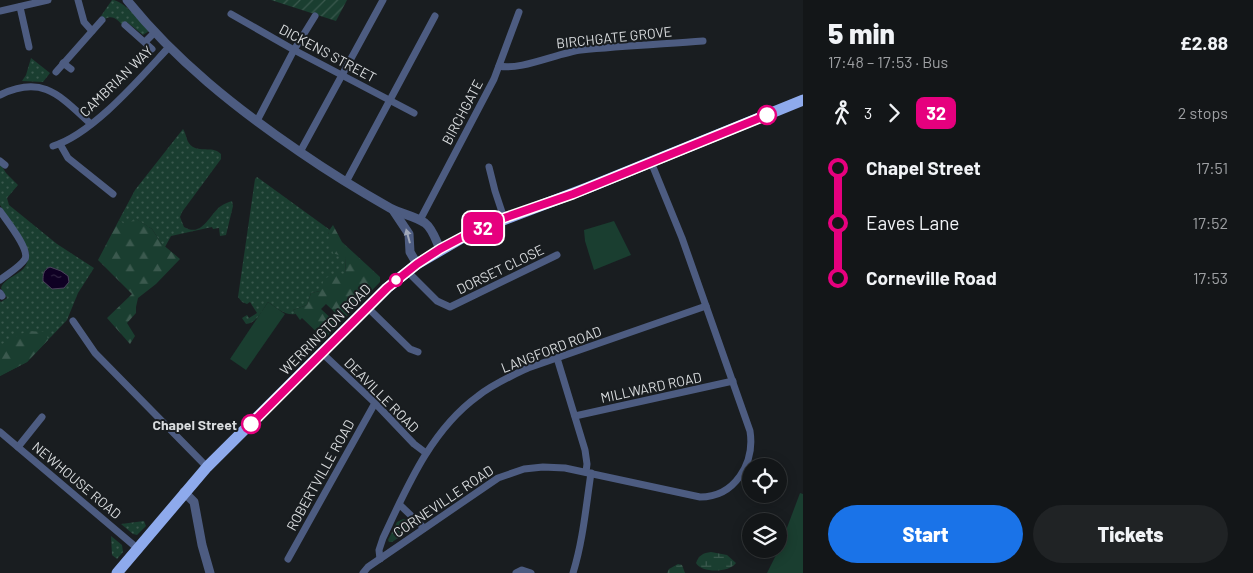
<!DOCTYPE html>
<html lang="en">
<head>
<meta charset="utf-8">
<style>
  :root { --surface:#131618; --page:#202325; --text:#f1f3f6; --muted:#9d9fa2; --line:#323537; --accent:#1a73e8 }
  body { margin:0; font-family:Barlow,sans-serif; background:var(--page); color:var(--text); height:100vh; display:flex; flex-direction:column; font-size:19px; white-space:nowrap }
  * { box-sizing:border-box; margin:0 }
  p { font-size:16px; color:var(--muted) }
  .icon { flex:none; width:28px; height:28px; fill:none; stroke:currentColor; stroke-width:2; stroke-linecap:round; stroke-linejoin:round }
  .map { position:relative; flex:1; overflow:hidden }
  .side { display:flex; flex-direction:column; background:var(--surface); width:450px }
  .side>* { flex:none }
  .badge { padding:0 10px; border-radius:8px; font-size:18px; line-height:32px }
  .controls { position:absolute; left:742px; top:458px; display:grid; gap:10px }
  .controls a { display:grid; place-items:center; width:45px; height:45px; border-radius:50%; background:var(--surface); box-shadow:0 2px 12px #0003,0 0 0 1px var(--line); font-size:25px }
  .map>.badge { position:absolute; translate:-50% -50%; box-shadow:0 0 0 2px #fff }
  .legs { display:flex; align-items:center; gap:8px; height:55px; padding:0 25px; font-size:16px }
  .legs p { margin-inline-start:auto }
  .headline { display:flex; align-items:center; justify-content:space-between; height:85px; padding:0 25px }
  h1 { font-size:28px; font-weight:800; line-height:38px }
  .action { display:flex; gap:10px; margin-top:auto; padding:10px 25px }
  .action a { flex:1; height:58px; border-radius:30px; background:var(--accent); color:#fff; font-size:20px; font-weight:800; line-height:58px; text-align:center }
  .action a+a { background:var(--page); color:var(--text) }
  ul { padding:0 25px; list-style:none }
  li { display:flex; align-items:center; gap:18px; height:55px; font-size:19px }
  li i { display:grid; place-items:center; width:8px; height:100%; margin:0 6px; background:currentColor }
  li i::after { content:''; width:12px; height:12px; margin:-6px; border:4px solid; border-radius:50%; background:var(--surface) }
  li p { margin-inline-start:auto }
  li:first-child i { background:linear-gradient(#0000 50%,currentColor 0) }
  li:last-child i { background:linear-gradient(currentColor 50%,#0000 0) }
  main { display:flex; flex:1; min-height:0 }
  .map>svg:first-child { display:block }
  .grass { fill:url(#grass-dots) }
  .forest { fill:url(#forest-firs) }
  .wetland { fill:url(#wetland-marsh) }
  .park { fill:#1a3e30 }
  .garden { fill:url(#garden-furrows) }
  .water { fill:url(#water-ripples); stroke:#4b425b }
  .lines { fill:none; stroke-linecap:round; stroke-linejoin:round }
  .minor { stroke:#4d5c81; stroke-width:7 }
  .tertiary { stroke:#4d5c81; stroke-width:9 }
  .trunk { stroke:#8eaaec; stroke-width:11 }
  .oneway { fill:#a0a8b8 }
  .line-1-casing { stroke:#fff; stroke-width:11 }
  .line-1 { stroke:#e6007e; stroke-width:8 }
  .stop-1-dot { fill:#fff; stroke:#e6007e; stroke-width:2.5 }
  .labels { text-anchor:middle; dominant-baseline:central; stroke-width:4; stroke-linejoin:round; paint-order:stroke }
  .street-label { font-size:14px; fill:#d8dbdd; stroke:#191d20 }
  .stop-label { font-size:14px; font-weight:bold; fill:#d8dbdd; stroke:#191d20; text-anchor:end }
</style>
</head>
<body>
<main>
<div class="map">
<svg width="803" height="573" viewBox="0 0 803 573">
  <defs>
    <pattern id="grass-dots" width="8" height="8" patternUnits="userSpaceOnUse" patternTransform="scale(1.25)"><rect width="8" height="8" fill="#1a3e30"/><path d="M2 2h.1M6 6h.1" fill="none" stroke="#3b594e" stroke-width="1.8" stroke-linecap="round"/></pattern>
    <pattern id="forest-firs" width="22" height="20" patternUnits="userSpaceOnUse" patternTransform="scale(1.25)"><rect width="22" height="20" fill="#1a3e30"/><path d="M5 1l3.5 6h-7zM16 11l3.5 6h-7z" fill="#3b594e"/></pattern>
    <pattern id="wetland-marsh" width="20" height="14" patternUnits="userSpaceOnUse" patternTransform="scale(1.25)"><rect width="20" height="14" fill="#1a3e30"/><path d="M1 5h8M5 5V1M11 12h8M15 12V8" fill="none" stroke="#3b594e"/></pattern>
    <pattern id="garden-furrows" width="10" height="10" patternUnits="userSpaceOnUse" patternTransform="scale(1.25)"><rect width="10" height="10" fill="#1a3e30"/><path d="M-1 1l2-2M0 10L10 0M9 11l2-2" fill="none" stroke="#3b594e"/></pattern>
    <pattern id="water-ripples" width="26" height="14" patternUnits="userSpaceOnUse" patternTransform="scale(1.25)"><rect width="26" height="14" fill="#0f0023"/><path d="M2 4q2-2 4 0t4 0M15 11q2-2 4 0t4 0" fill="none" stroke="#312542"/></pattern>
  </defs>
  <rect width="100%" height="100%" fill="#191d20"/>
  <g class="grass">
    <path d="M 112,0 C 124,0 141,23 149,31 L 143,35 L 127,22 L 123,26 C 118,20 113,14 105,19 L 101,16 Z"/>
    <path d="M 31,58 L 50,73 L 43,82 L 22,81 L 26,75 Z"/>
    <path d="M 183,129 C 187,135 186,143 193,147 C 202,152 213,146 221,154 L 221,159 L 182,212 L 180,217 L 184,227 C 203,238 209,214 221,206 C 224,204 228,202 232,201 L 233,206 L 226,235 L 220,236 L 219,228 L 213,229 L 212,227 L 171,236 L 165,247 L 161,243 L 152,229 L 136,219 L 127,227 L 119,220 L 135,190 Z"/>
    <path d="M 0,163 L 6,173 L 18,185 L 7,198 L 9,205 L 57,244 L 94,268 L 78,293 L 67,320 L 27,362 L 0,376 L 0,301 L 1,302 L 7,298 L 1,288 C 5,277 21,275 26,265 C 28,261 29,256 29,252 L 0,205 Z"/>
    <path d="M 257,177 L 330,230 L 328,233 L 346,258 L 345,274 L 320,291 L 311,293 L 307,305 L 293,310 L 296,314 C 285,316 277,308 268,302 C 262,311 257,323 246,324 L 242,318 L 247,315 L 249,318 L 257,313 L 250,302 L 247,304 L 242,302 L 238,297 L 255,179 Z"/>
    <path d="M 403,519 L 407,520 L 410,525 L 409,531 L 392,542 L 389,542 L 388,540 L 397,522 Z"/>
    <path d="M 144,521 L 146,526 L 137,535 L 133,534 L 121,524 Z"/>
    <path d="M 111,536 L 122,545 L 123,552 L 117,559 L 112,555 Z"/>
  </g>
  <g class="forest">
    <path d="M 135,218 L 152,229 L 161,243 L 180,259 L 156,284 L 138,298 L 136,307 L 136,313 L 127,323 L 135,336 L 130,344 L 107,318 L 132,294 L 98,260 L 119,220 L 127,226 Z"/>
    <path d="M 333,225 L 342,242 L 380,277 L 380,282 L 343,320 L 326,304 L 321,309 L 338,325 L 324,339 L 302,318 L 300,320 L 293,310 L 307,305 L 311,293 L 320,291 L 324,279 L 336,273 L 345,274 L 346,258 L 333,253 L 328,232 Z"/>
    <path d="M 27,331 L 46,332 L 48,340 L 27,362 L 0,376 L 0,345 Z"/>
  </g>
  <g class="wetland">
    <path d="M 711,552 L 727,555 L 736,563 C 729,573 701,573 696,563 C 699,555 703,553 711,552 Z"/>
    <path d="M 678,564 L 682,565 L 685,573 L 667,573 L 669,569 Z"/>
  </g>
  <g class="park">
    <path d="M 614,221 L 631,255 L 594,270 L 585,241 L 584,230 Z"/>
    <path d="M 268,302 L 285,314 L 246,370 L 230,359 Z"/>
    <path d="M 800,493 L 803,494 L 803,573 L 767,573 L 779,549 Z"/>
  </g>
  <path class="garden" d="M 271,0 L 347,0 L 336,21 Z"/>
  <path class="water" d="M 50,267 L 61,271 L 68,276 L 69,282 L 64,288 L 52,289 L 43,281 C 43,275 43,270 50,267 Z"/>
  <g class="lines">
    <g class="minor">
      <path d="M 78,0 L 84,22 L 92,31"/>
      <path d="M 20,7 L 29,47"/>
      <path d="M 0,11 L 48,0"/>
      <path d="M 231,14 L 294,50 L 414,113"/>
      <path d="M 125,25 L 152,49"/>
      <path d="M 145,42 L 155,32"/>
      <path d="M 63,63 L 71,69"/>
      <path d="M 499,66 C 519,71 558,53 581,50 C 621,46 662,44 703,41"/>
      <path d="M 56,72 L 102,20"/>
      <path d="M 0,95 C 43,74 60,96 91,124"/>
      <path d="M 257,121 L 294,50 L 315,16"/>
      <path d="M 60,144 L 68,158 L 113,194"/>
      <path d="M 53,146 C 93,134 141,77 169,47"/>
      <path d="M 300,152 L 383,0"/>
      <path d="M 0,161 L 5,165"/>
      <path d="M 489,167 L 495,191 L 504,218"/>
      <path d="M 346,182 L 435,16"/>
      <path d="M 0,211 C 6,220 30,249 25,259 C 20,267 7,274 0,280"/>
      <path d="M 420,220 L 494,79 L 519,12"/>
      <path d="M 407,271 L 437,301 L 450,307 L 557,255"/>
      <path d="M 0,293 L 2,296"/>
      <path d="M 368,308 L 410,349 L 418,352"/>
      <path d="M 73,321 L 95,353 L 207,467"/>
      <path d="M 322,353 L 375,403 L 414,444 L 426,453"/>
      <path d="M 557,358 L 585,450 L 587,464 L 586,472"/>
      <path d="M 575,416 L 733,381"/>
      <path d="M 0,432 L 137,548"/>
      <path d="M 18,447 L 42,417"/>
      <path d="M 400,505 L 424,528"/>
      <path d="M 288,559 L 375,403"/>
      <path d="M 380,559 L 379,550 L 383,538 C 407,487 431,430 478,396 C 493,384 511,376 528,368 L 706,306"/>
      <path d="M 363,573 L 368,567 L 498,478 L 524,469 L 543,467 L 565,468 L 700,497 C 735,497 755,463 750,431 L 682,238 L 651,162"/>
      <path d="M 516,573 L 522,570 L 531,573"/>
      <path d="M 573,573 C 583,541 586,506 591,473"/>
    </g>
    <g class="tertiary">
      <path d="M 127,0 C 175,60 237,109 300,152 C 329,172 360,191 390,208 C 401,214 415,216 425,223 C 433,229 436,241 440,249"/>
      <path d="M 393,210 L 409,234 L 410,252 L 417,264"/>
      <path d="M 184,492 L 194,502 L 202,545 L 210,573"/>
    </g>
    <path class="trunk" d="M 117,573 L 207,467 L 387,288 L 417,264 L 472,232 L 587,188 L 803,100"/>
  </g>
  <defs><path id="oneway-solid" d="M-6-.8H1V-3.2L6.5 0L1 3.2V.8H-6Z" transform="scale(1.25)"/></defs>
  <use class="oneway" href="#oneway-solid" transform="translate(408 236) rotate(-105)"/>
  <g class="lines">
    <g class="line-1-casing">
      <path id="line-1" d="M 251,424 L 387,288 L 417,264 L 440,249 L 472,232 L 504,218 L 573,194 L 767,115"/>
    </g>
    <use href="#line-1" class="line-1"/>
  </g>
  <g class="stop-1-dot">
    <circle cx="767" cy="115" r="9"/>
    <circle cx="396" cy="280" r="6"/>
    <circle cx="251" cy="424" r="9"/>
  </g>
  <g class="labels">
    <g class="street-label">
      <text transform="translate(614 37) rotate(-6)">BIRCHGATE GROVE</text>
      <text transform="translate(328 53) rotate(28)">DICKENS STREET</text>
      <text transform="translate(116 81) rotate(-44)">CAMBRIAN WAY</text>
      <text transform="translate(462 112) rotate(-62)">BIRCHGATE</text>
      <text transform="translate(500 269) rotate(-26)">DORSET CLOSE</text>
      <text transform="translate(325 329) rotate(-45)">WERRINGTON ROAD</text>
      <text transform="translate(551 349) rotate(-21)">LANGFORD ROAD</text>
      <text transform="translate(651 387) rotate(-12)">MILLWARD ROAD</text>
      <text transform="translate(382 395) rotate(45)">DEAVILLE ROAD</text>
      <text transform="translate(320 475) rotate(-61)">ROBERTVILLE ROAD</text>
      <text transform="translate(77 480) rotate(40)">NEWHOUSE ROAD</text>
      <text transform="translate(443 501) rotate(-34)">CORNEVILLE ROAD</text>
    </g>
    <g class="stop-label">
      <text x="237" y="424">Chapel Street</text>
    </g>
  </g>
</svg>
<div class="controls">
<a><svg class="icon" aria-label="locate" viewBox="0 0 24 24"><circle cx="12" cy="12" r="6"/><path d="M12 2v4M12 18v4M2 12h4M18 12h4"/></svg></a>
<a><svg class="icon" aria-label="layers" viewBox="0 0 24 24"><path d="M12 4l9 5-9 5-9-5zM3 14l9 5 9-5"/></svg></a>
</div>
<b class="badge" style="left:483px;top:228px;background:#e6007e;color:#fff">32</b>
</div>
<section class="side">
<div class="headline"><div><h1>5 min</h1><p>17:48 – 17:53 · Bus</p></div><b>£2.88</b></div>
<div class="legs"><svg class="icon" aria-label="walk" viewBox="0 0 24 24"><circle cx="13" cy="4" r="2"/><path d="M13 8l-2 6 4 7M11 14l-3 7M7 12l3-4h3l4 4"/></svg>3<svg class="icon" aria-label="forward" viewBox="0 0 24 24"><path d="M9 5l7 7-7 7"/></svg><b class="badge" style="background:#e6007e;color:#fff">32</b><p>2 stops</p></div>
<ul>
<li><i style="color:#e6007e"></i><b>Chapel Street</b><p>17:51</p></li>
<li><i style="color:#e6007e"></i><span>Eaves Lane</span><p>17:52</p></li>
<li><i style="color:#e6007e"></i><b>Corneville Road</b><p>17:53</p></li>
</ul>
<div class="action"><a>Start</a><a>Tickets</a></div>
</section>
</main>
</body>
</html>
